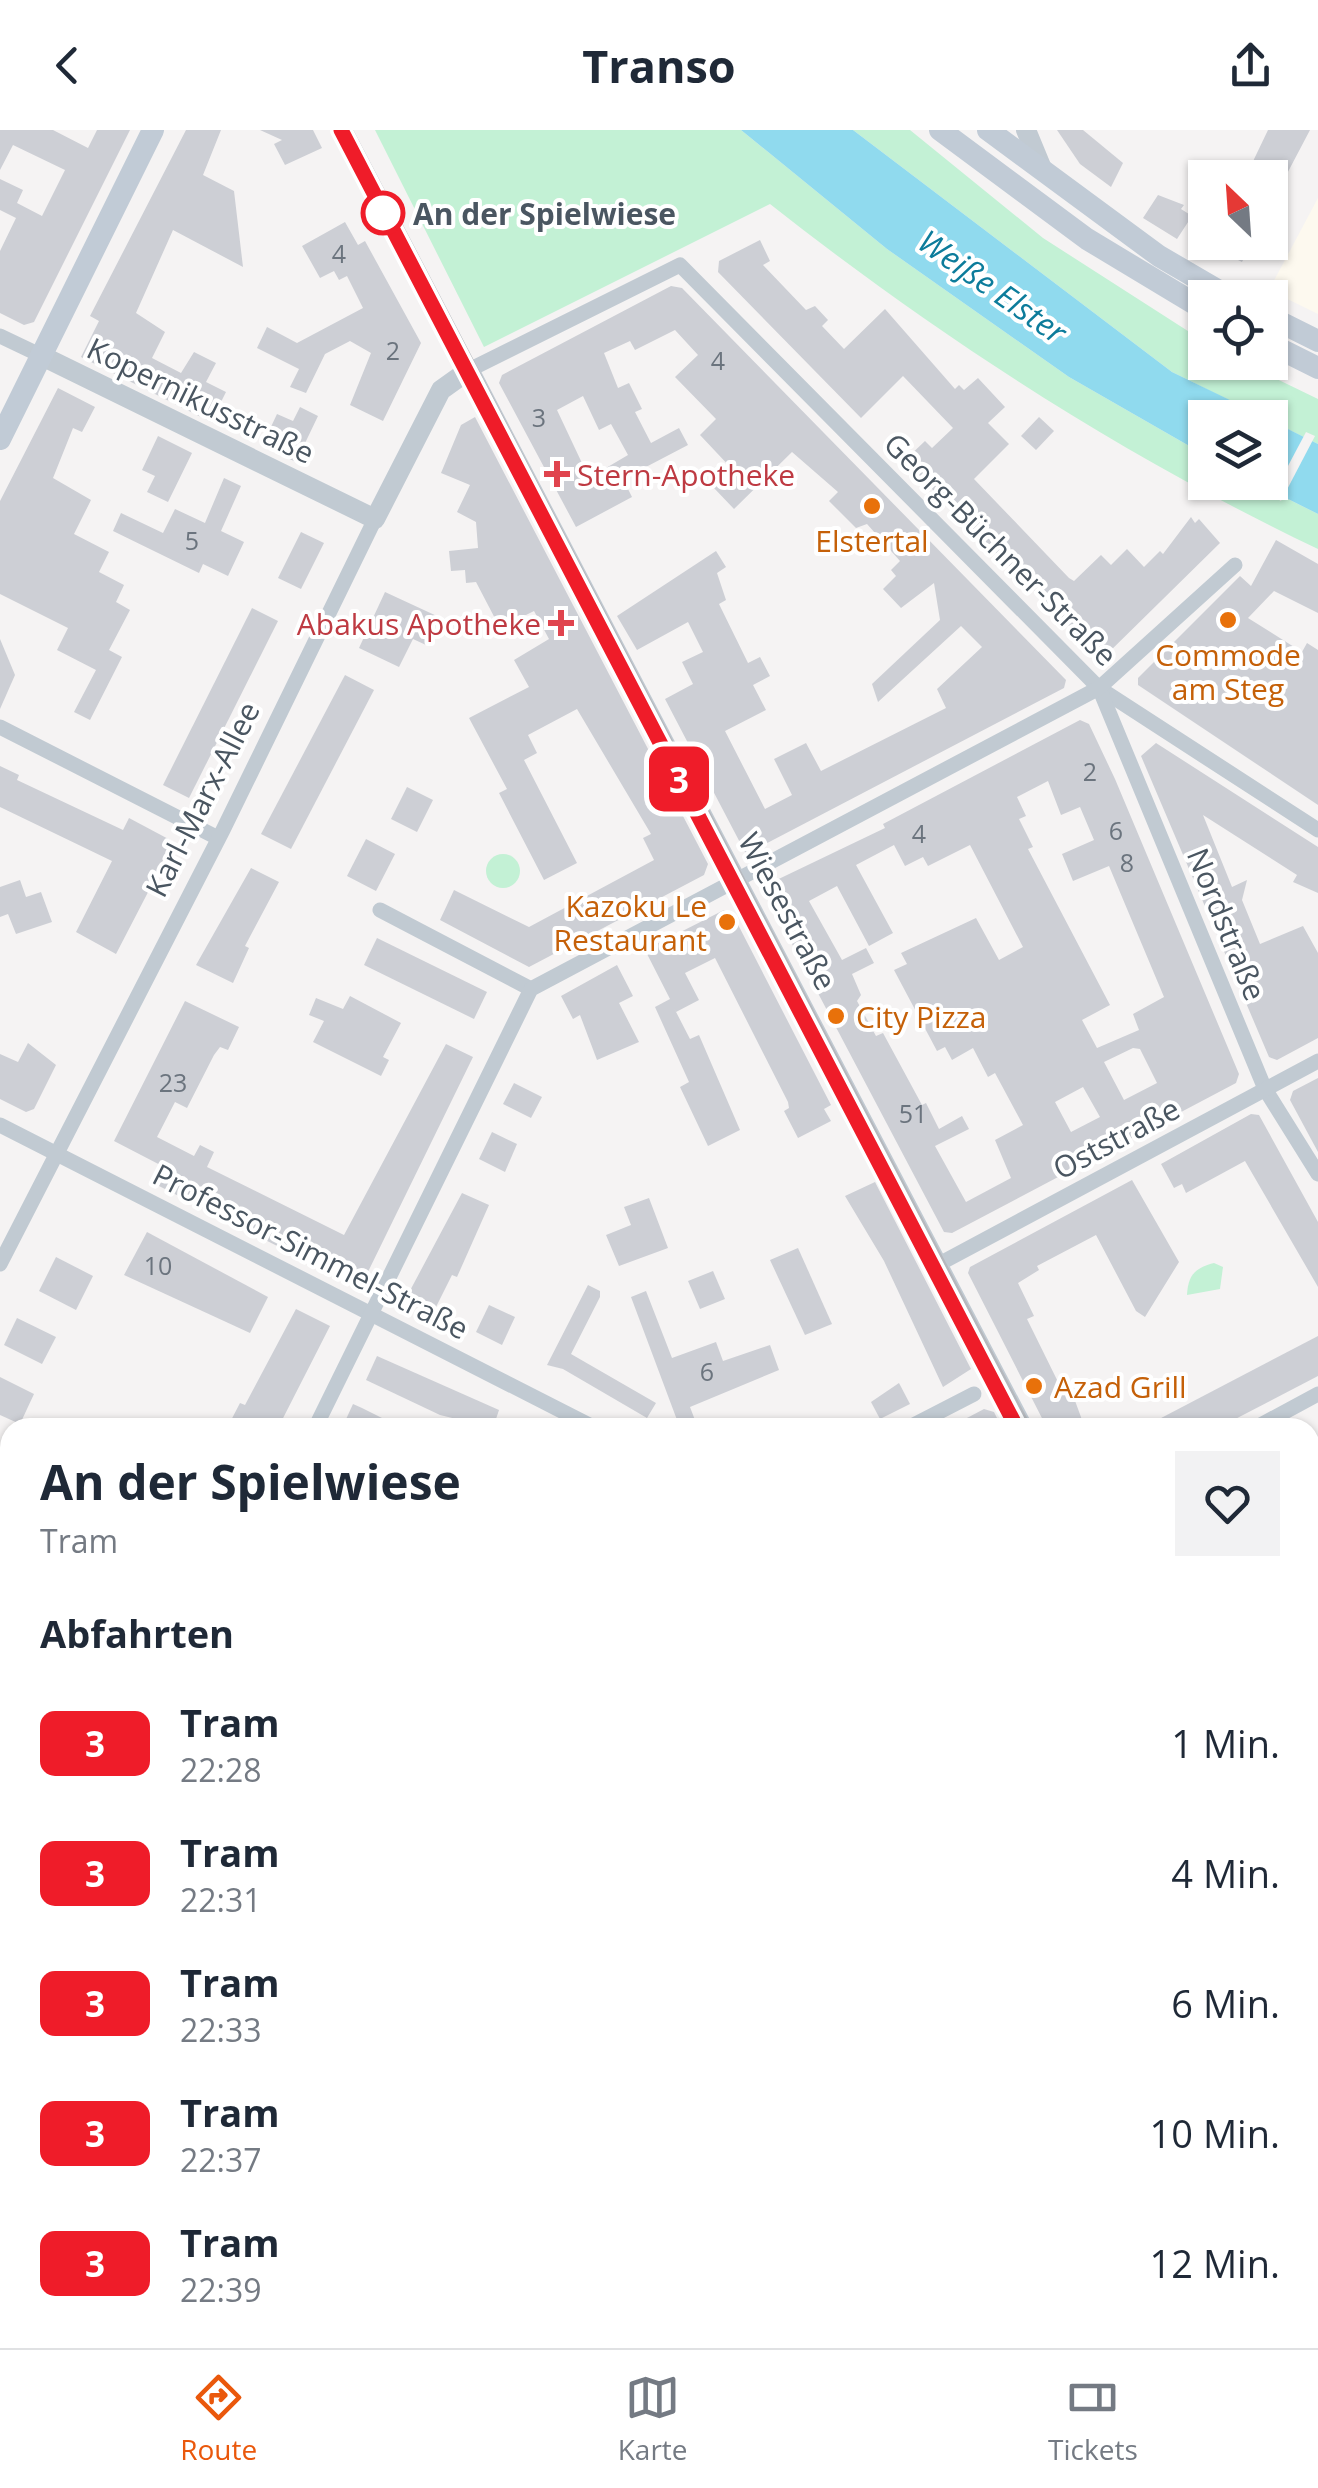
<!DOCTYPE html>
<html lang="de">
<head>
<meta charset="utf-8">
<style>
  :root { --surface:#fff; --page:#f2f2f3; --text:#1f2937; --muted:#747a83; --line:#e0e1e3; --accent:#ea580c }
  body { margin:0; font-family:"Open Sans",sans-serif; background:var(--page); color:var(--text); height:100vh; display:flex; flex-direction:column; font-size:38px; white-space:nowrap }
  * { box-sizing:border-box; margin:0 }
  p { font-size:32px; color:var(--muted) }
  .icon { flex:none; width:55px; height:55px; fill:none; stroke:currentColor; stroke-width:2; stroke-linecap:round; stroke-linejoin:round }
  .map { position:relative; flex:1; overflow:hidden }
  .panel { position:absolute; left:0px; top:1288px; width:1320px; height:932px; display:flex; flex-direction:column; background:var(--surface); border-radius:30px 30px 0 0; box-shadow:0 2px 8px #0004 }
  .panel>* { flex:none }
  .badge { padding:0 20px; border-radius:15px; font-size:35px; line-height:65px }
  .needle { width:65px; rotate:335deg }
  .controls { position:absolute; left:1188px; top:30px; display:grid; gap:20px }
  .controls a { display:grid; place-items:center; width:100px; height:100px; border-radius:0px; background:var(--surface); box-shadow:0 2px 8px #0004; font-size:50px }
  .map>.badge { position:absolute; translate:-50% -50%; box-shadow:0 0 0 5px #fff }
  h2 { padding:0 40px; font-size:38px; line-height:90px }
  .round { display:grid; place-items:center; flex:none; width:105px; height:105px; border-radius:0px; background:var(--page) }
  .headline { display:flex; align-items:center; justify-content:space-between; height:170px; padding:0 40px }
  h1 { font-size:48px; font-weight:700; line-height:75px }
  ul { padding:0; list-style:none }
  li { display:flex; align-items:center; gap:30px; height:130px; padding:0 40px }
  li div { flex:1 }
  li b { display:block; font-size:38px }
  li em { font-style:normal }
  li .badge { min-width:110px; font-weight:700; text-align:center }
  header { display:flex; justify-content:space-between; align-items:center; height:130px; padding:0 40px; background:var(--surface); font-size:45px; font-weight:700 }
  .tab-bar { display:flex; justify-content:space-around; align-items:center; height:140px; border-top:2px solid var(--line); background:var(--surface); font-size:28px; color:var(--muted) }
  .tab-bar a { display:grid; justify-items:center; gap:5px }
  .tab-bar .active { color:var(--accent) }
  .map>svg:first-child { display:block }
  .commercial { fill:#fdf9ef }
  .education { fill:#e6e4e5 }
  .green { fill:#c3f1d5 }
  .water { fill:#90daee }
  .pier { fill:#f5f3f3 }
  .building { fill:#cdcfd5; fill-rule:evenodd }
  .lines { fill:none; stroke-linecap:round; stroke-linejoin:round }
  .minor { stroke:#c1cad2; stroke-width:15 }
  .tertiary { stroke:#c1cad2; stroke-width:20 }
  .secondary { stroke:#c1cbd6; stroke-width:22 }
  .tram { stroke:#b5b8bd; stroke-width:2.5 }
  .line-casing { stroke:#fff; stroke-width:22 }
  .line { stroke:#ef1c29; stroke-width:15 }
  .stop-dot { fill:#fff; stroke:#ef1c29; stroke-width:5 }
  .health-dot { fill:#e0444e; stroke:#fff; stroke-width:4 }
  .food-dot { fill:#e8710a; stroke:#fff; stroke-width:4 }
  .labels { text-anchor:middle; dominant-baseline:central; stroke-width:8; stroke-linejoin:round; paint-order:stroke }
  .number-label { font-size:25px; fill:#6b747e }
  .stop-label { font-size:30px; font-weight:bold; fill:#4a5661; stroke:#fff; text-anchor:start }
  .street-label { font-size:30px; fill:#4a5661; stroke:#fff }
  .health-label { font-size:30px; fill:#be3a42; stroke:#fff; text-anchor:start }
  .food-label { font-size:30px; fill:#c56008; stroke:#fff }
  .water-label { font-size:32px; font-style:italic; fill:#0c7c9b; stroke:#fff }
</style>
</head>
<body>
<header><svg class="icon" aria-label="back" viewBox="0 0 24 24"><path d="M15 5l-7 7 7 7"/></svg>Transo<svg class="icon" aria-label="share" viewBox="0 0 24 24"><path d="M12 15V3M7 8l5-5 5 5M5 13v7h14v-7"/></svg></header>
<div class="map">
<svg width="1318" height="2218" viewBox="0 0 1318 2218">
  <rect width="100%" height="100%" fill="#f5f3f3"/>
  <path class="commercial" d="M 1318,68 L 1318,184 L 1269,160 Z"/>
  <path class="education" d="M 1310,1321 L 1318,1335 L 1318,1395 L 1316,1405 L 1310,1408 Z"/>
  <g class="green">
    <path d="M 375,0 L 741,0 L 887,119 L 1069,247 L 1205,325 L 1205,352 L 1256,353 L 1318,384 L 1318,419 C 1123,326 940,208 770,74 L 484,217 Z"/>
    <path d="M 853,0 L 910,0 L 1043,108 L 1205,212 L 1205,232 L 1244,233 L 1318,269 L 1318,314 L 1172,242 Z"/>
    <circle cx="503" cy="741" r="17"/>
    <path d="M 1214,1133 L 1223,1137 L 1220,1159 L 1187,1165 C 1188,1145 1195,1138 1214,1133 Z"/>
    <path d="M 0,2023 L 10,2024 L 10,2210 L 188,2210 L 192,2218 L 0,2218 Z"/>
    <path d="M 257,2210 L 261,2218 L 202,2218 L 199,2211 Z"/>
  </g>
  <g class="water">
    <path d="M 741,0 L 853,0 L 1172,242 L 1265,287 L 1205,288 L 1205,325 L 1069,247 L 887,119 Z"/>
    <path d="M 1270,290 L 1318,314 L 1318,384 L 1256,353 L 1270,352 Z"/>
  </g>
  <path class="pier" d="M 1306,302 L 1315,306 L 1281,371 L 1272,366 Z"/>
  <g class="building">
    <path d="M 0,0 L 53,0 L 88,18 L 97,0 L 130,0 L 34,192 L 24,195 L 0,183 L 0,121 L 16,88 L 0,80 L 0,49 L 23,60 L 17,73 L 42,86 L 65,40 L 13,15 L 0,40 Z"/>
    <path d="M 186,0 L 221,0 L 203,45 L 234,61 L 243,137 L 173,100 L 136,183 L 165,202 L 152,228 L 181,243 L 194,222 L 216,233 L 206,252 L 226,262 L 211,292 L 81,227 L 99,191 L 90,186 Z"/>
    <path d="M 260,0 L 313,0 L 322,18 L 285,35 L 274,14 L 282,10 Z"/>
    <path d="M 1057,0 L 1083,0 L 1123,33 L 1111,57 L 1080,34 Z"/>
    <path d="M 1268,0 L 1310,0 L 1270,76 L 1270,48 L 1245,48 Z"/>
    <path d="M 1158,65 L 1184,75 L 1181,79 L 1192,86 L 1177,109 L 1143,88 Z"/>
    <path d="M 345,92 L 358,115 L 365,111 L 421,213 L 383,291 L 350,275 L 371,223 L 350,211 L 325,224 L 306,263 L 290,257 L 299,239 L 257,218 L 267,197 L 297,213 L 363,178 L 347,146 L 339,150 L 334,141 L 320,148 L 302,116 Z"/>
    <path d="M 760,110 L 770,131 L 763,135 L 806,180 L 815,176 L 828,190 L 822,196 L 844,219 L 885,179 L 955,259 L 959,255 L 964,260 L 978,248 L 1005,277 L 988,293 L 1009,314 L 974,349 L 1069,448 L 1074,451 L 1101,425 L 1111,435 L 1127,419 L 1144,437 L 1160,421 L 1163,424 L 1191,387 L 1195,393 L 1199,389 L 1220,413 L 1102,529 L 904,331 L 925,311 L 932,318 L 953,298 L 903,246 L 861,288 L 718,142 L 719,131 Z"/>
    <path d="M 1202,112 L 1252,112 L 1242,132 Z"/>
    <path d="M 671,156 L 682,158 L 1066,550 L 1064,558 L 746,724 L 665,569 L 693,554 L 682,532 L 703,522 L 688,492 L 637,520 L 617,486 L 716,421 L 726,437 L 717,443 L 726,470 L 719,474 L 748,533 L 760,527 L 770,546 L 753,555 L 766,580 L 725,601 L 765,679 L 792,665 L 774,629 L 806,613 L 821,641 L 946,578 L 937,559 L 982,517 L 961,496 L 878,572 L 872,554 L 940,490 L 934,453 L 901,478 L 883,459 L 896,446 L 891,440 L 900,431 L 867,394 L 856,398 L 829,371 L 838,362 L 792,322 L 734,379 L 713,357 L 732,339 L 700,305 L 716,289 L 675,247 L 698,225 L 675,200 L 635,220 L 630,211 L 604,223 L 618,258 L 629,253 L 642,279 L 635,282 L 651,313 L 679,298 L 688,315 L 623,349 L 632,367 L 576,397 L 499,253 L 502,245 ZM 583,266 L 599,300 L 611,294 L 628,325 L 589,348 L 557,280 Z"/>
    <path d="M 58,258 L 95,277 L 82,302 L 73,298 L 53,348 L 91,370 L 74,404 L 109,422 L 99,442 L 124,455 L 116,472 L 130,480 L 109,520 L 122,527 L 90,590 L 74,582 L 96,540 L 57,520 L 68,498 L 0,464 L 0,371 Z"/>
    <path d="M 300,277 L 318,286 L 296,332 L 262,316 L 277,284 L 293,291 Z"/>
    <path d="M 475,287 L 708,734 L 704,745 L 529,837 L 440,790 L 454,760 L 529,797 L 654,730 L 643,708 L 651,704 L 577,579 L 528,605 L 537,623 L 524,630 L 577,733 L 544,750 L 499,663 L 507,659 L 469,588 L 529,557 L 514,530 L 549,509 L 534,481 L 500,498 L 476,452 L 466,453 L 465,440 L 451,441 L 449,421 L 478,418 L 476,392 L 457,382 L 470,355 L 441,343 L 461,295 Z"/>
    <path d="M 1039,287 L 1054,301 L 1036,320 L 1021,306 Z"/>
    <path d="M 158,306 L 192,323 L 168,372 L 147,362 L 155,346 L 142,340 Z"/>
    <path d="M 224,348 L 241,356 L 221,401 L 244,412 L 228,446 L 203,434 L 199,443 L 113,401 L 121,383 L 163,403 L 175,379 L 205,393 Z"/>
    <path d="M 301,402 L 324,413 L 301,459 L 278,448 Z"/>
    <path d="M 1276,410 L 1318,434 L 1318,483 L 1274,461 L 1248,488 L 1302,522 L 1307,513 L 1318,520 L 1318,675 L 1138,555 L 1138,548 L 1240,446 L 1251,456 Z"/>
    <path d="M 385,462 L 439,487 L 426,515 L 413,509 L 399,537 L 359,518 Z"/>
    <path d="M 252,478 L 278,491 L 189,668 L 163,655 Z"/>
    <path d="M 0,509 L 15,545 L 0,579 Z"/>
    <path d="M 345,545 L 374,560 L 291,719 L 261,704 Z"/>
    <path d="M 1080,590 L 1089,594 L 1115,649 L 1239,944 L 1236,953 L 952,1103 L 944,1102 L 762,757 L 885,698 L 883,694 ZM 1048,651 L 1061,685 L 1080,677 L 1094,710 L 1062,724 L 1073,751 L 1109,736 L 1164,867 L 1133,884 L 1139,900 L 1097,918 L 1082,890 L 1110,875 L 1028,719 L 1033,717 L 1019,689 L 1026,686 L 1017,667 ZM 894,715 L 905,736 L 923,727 L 928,736 L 970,715 L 1023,817 L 999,830 L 976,788 L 901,823 L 907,834 L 894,840 L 937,921 L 945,917 L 952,930 L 973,918 L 988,947 L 995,943 L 1023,995 L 995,1010 L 1011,1048 L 966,1072 L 935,1016 L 969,999 L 962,986 L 939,999 L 926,973 L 922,975 L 883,903 L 876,906 L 857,871 L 861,865 L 852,844 L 874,833 L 866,818 L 842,830 L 809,771 L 837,756 L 869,816 L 893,803 L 856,735 ZM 1133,918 L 1140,919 L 1157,953 L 1124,970 L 1104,932 ZM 1083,957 L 1100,987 L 1071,1002 L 1055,972 Z"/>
    <path d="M 1156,613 L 1318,717 L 1318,763 L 1293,752 L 1297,745 L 1203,685 L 1232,757 L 1247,750 L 1242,770 L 1260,814 L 1303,796 L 1318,823 L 1318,908 L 1277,930 L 1269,927 L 1141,626 Z"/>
    <path d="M 0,636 L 19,645 L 17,650 L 123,700 L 129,688 L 174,712 L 116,824 L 76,802 L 112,731 L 0,677 Z"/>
    <path d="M 407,657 L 433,670 L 417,702 L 391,689 Z"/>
    <path d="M 366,709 L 395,724 L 376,761 L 347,746 Z"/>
    <path d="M 251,738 L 279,752 L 245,816 L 249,818 L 233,853 L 196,835 Z"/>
    <path d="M 20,750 L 26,767 L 41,762 L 52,792 L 16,804 L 8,784 L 0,787 L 0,757 Z"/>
    <path d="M 724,780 L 732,783 L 831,975 L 824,979 L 831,991 L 798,1008 L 784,981 L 789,978 L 788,972 L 715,828 L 685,843 L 699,870 L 676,882 L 674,878 L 690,909 L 699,905 L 740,1000 L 708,1016 L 680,957 L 689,952 L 655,877 L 670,869 L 645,820 Z"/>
    <path d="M 377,808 L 487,862 L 474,889 L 364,835 Z"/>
    <path d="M 617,835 L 633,866 L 619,873 L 639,912 L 597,930 L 580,885 L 573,889 L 561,866 Z"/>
    <path d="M 350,866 L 401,893 L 383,927 L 389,930 L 381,946 L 313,912 L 324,891 L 309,885 L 316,868 L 343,879 Z"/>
    <path d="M 185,871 L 239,897 L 228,920 L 220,917 L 214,925 L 187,978 L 175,972 L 157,1007 L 194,1026 L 200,1015 L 214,1022 L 207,1037 L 344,1105 L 446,914 L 473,927 L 364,1150 L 352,1154 L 159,1056 L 168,1039 L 114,1011 Z"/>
    <path d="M 28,913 L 56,935 L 34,979 L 26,982 L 0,969 L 0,924 L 18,932 Z"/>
    <path d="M 1318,948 L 1318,1022 L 1290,970 L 1293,961 Z"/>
    <path d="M 514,953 L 542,967 L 531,988 L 503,974 Z"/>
    <path d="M 1251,984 L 1259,985 L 1318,1092 L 1318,1157 L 1245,1031 L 1186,1063 L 1182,1054 L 1174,1058 L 1161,1034 Z"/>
    <path d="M 492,1002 L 517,1014 L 505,1042 L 479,1029 Z"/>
    <path d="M 1132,1050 L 1179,1132 L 1145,1187 L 1136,1181 L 1096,1105 L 1037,1136 L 1039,1140 L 1018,1153 L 1034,1186 L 1027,1189 L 1062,1260 L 1074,1268 L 1085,1298 L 1047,1298 L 968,1143 L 970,1137 Z"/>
    <path d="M 875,1052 L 971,1239 L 943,1257 L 884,1131 L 845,1066 Z"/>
    <path d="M 462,1063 L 489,1075 L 457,1147 L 452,1145 L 433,1183 L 405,1170 Z"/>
    <path d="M 649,1068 L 668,1118 L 619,1136 L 606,1105 L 631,1095 L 624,1077 Z"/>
    <path d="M 147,1102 L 268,1167 L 250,1203 L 124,1145 Z"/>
    <path d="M 798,1118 L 832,1194 L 805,1205 L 770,1130 Z"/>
    <path d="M 56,1127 L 93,1146 L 76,1180 L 39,1161 Z"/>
    <path d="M 713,1141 L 725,1169 L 700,1179 L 688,1151 Z"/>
    <path d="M 588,1155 L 600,1161 L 600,1167 L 571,1224 L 656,1273 L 647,1288 L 563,1239 L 547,1235 Z"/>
    <path d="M 646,1161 L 672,1228 L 716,1212 L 723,1231 L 770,1215 L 779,1240 L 690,1277 L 698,1298 L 680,1298 L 631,1167 Z"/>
    <path d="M 489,1175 L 515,1187 L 502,1215 L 476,1202 Z"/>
    <path d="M 296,1179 L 330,1196 L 278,1298 L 227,1298 L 240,1273 L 245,1275 Z"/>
    <path d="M 17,1188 L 56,1207 L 42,1234 L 4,1215 Z"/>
    <path d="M 1318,1206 L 1318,1246 L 1218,1298 L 1142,1298 Z"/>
    <path d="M 377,1226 L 499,1280 L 493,1298 L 440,1285 L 366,1250 Z"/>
    <path d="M 0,1247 L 34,1264 L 20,1294 L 0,1285 Z"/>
    <path d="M 899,1253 L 910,1274 L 880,1289 L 871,1272 Z"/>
    <path d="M 353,1274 L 362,1278 L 402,1298 L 342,1298 Z"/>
    <path d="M 984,1279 L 994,1282 L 1002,1298 L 948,1298 Z"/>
  </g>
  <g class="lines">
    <g class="minor">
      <path d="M 0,206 L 42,226"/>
      <path d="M 469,240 L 680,135 L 1099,558 L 1318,700"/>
      <path d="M 1099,558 L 1265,959 L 1318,1044"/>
      <path d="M 0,597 L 218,708"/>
      <path d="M 380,780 L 531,859"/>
      <path d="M 0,995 L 595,1298"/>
      <path d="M 0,1134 L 223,700 L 375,389"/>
      <path d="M 939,1134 L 1318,931"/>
      <path d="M 315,1298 L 531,859 L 1099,558 L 1235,435"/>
      <path d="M 908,1298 L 974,1264"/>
      <path d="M 1255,1298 L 1318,1264"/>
      <path d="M 0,1433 L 10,1438"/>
      <path d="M 1310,1546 L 1318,1542"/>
      <path d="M 0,1933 L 10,1914"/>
      <path d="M 0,2013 L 10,2014"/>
      <path d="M 1310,2158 L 1318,2154"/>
      <path d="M 740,2210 L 743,2218"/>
      <path d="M 1110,2210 L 1114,2218"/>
      <path d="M 523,2218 L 540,2210"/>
      <path d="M 1183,2218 L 1200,2210"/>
    </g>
    <g class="tertiary">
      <path d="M 1026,0 L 1043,41"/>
      <path d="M 42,226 L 375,389 L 441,260 L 469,240 L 1023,1298"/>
      <path d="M 1310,1865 L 1318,1883"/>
    </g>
    <g class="secondary">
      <path d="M 940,0 L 1087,109 L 1205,180"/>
      <path d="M 988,0 L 1159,126 L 1231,168"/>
      <path d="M 1270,187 L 1318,211"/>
      <path d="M 1270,214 L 1318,238"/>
      <path d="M 0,309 L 153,0"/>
    </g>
    <g class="tram">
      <path d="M 352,0 L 1031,1298"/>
      <path d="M 1310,1878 L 1318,1896"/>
    </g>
  </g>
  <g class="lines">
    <g class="line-casing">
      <path id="line" d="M 341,0 L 1017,1298"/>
    </g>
    <use href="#line" class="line"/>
  </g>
  <circle class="stop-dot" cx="383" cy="83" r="20"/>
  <g class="health-dot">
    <path d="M552 329h10v10h10v10h-10v10h-10v-10h-10v-10h10z"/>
    <path d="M556 478h10v10h10v10h-10v10h-10v-10h-10v-10h10z"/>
  </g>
  <g class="food-dot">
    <circle cx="872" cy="376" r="10"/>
    <circle cx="1228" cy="490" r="10"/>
    <circle cx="727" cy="792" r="10"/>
    <circle cx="836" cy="886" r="10"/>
    <circle cx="1034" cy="1256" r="10"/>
  </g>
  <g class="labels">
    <g class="number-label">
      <text x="339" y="123">4</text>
      <text x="393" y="220">2</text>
      <text x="718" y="230">4</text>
      <text x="539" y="287">3</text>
      <text x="192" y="410">5</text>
      <text x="1090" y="641">2</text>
      <text x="1116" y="700">6</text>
      <text x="919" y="703">4</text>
      <text x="1127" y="732">8</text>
      <text x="173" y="952">23</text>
      <text x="913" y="983">51</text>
      <text x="158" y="1135">10</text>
      <text x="707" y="1241">6</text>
    </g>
    <g class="stop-label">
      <text x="413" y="83">An der Spielwiese</text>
    </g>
    <g class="street-label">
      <text transform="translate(201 270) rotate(26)">Kopernikusstraße</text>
      <text transform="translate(1001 419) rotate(45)">Georg-Büchner-Straße</text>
      <text transform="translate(202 669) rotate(-63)">Karl-Marx-Allee</text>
      <text transform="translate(788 781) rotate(62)">Wiesestraße</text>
      <text transform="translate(1227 794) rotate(68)">Nordstraße</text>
      <text transform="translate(1116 1008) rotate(-28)">Oststraße</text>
      <text transform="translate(311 1121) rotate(27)">Professor-Simmel-Straße</text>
    </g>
    <g class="health-label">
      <text x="577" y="344">Stern-Apotheke</text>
      <text x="541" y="493" text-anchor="end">Abakus Apotheke</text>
    </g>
    <g class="food-label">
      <text x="872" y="410">Elstertal</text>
      <text x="1228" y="524">Commode<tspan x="1228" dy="34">am Steg</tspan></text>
      <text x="707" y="775" text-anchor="end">Kazoku Le<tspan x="707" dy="34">Restaurant</tspan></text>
      <text x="856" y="886" text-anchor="start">City Pizza</text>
      <text x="1054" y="1256" text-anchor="start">Azad Grill</text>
    </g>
    <g class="water-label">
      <text transform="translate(993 156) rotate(35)">Weiße Elster</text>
    </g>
  </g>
</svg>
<div class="controls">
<a><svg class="needle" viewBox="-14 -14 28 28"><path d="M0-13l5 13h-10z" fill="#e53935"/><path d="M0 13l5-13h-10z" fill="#747a83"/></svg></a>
<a><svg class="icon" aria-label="locate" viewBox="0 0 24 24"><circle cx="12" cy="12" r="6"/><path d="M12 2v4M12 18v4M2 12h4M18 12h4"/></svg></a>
<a><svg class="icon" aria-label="layers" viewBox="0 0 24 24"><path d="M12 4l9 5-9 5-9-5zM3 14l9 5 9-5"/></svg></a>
</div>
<b class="badge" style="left:679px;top:649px;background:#ef1c29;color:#fff">3</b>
<section class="panel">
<div class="headline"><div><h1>An der Spielwiese</h1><p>Tram</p></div><a class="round"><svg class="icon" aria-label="heart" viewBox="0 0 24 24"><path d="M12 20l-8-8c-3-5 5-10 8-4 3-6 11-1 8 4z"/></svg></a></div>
<h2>Abfahrten</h2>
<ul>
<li><span class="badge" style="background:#ef1c29;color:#fff">3</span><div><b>Tram</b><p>22:28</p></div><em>1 Min.</em></li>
<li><span class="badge" style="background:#ef1c29;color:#fff">3</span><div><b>Tram</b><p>22:31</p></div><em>4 Min.</em></li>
<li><span class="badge" style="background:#ef1c29;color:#fff">3</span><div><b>Tram</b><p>22:33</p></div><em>6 Min.</em></li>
<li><span class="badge" style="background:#ef1c29;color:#fff">3</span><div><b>Tram</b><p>22:37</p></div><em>10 Min.</em></li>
<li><span class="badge" style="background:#ef1c29;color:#fff">3</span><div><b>Tram</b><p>22:39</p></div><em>12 Min.</em></li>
</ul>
</section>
</div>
<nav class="tab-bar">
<a class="active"><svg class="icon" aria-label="directions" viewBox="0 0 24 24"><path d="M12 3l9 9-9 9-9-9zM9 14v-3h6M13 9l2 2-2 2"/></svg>Route</a>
<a><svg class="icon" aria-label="map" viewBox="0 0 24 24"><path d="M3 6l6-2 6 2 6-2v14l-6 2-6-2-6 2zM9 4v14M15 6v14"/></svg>Karte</a>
<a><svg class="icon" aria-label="tickets" viewBox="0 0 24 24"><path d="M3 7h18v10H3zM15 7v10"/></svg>Tickets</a>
</nav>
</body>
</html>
